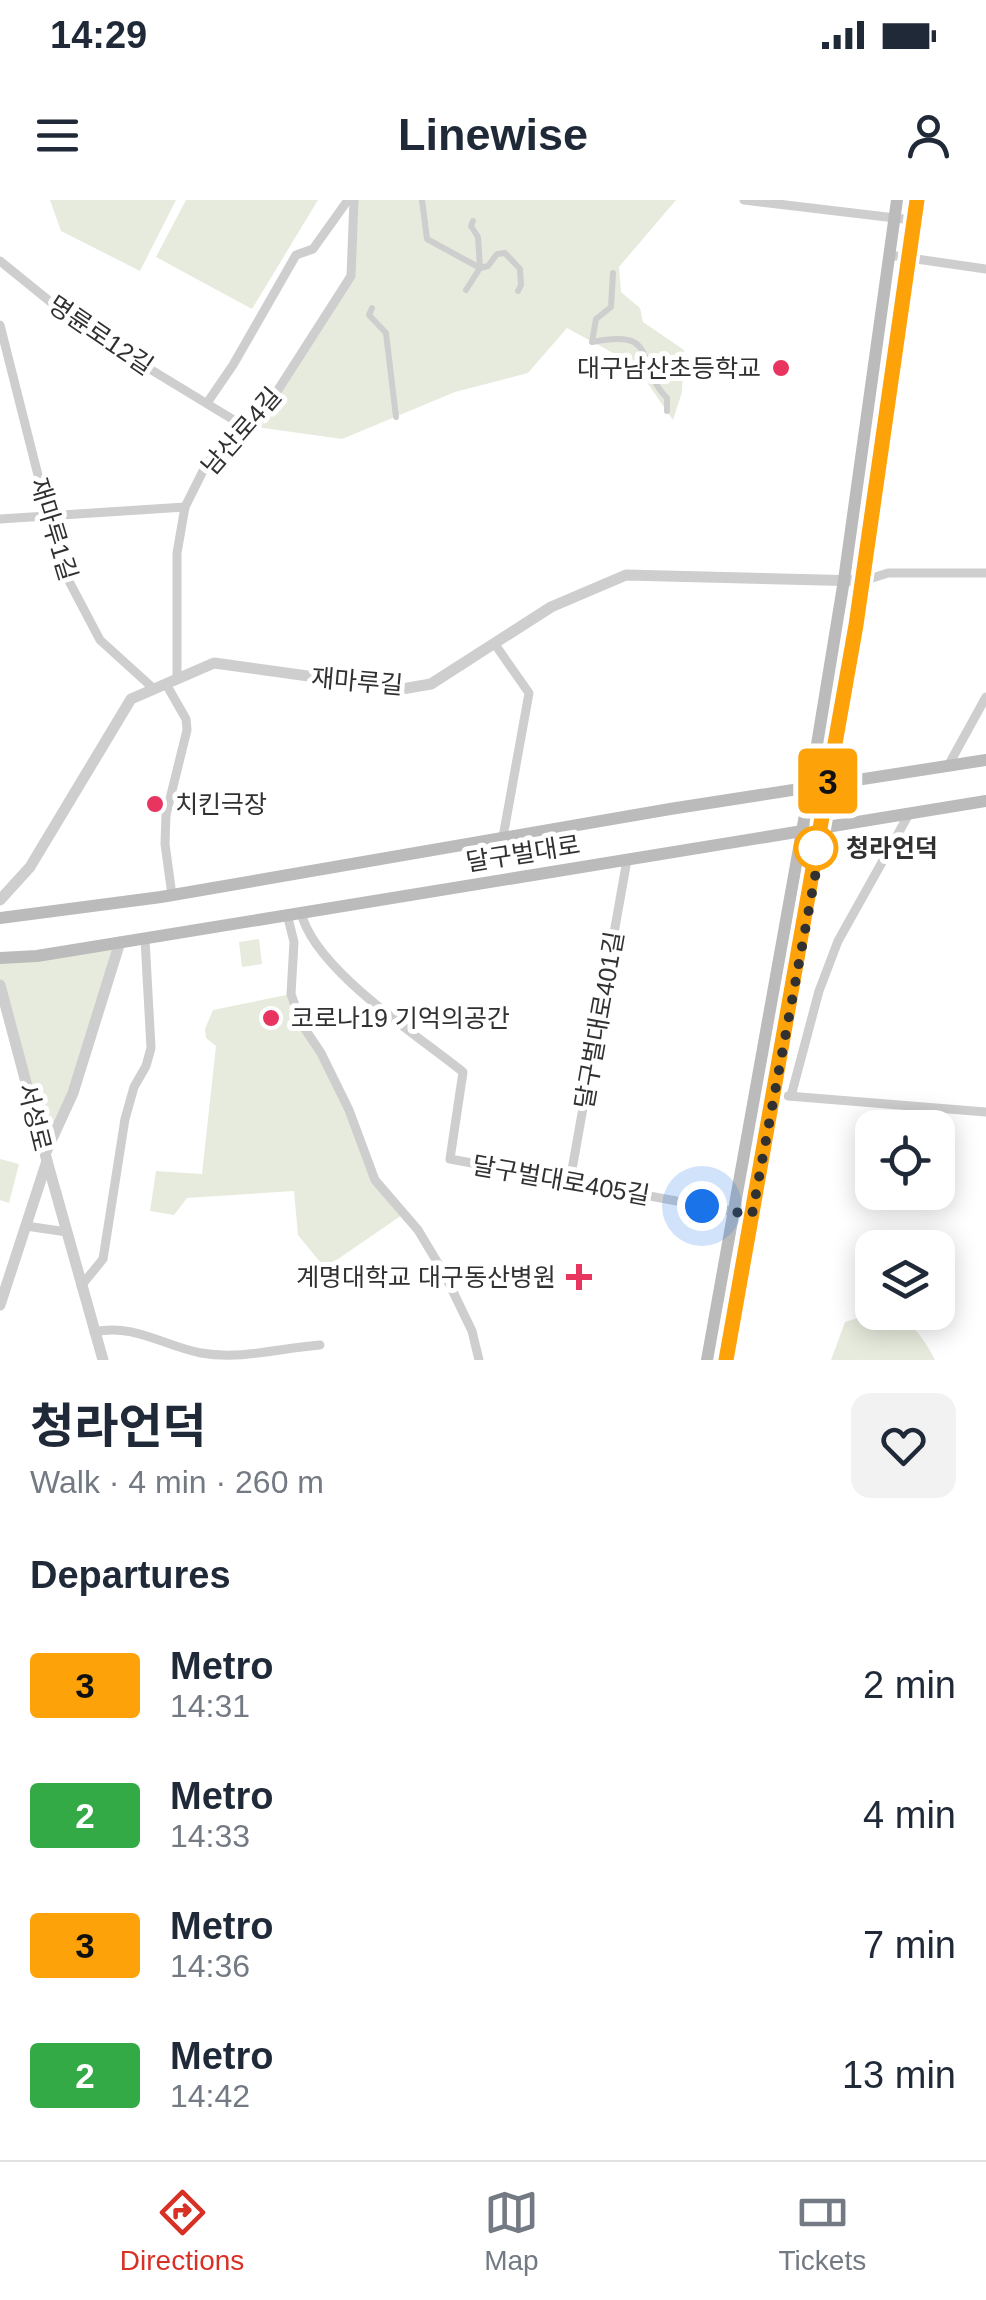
<!DOCTYPE html>
<html lang="en">
<head>
<meta charset="utf-8">
<style>
  :root { --surface:#fff; --page:#f2f2f3; --text:#1f2937; --muted:#747a83; --line:#e0e1e3; --accent:#d93025 }
  body { margin:0; font-family:Arial,"Noto Sans KR",sans-serif; background:var(--page); color:var(--text); height:100vh; display:flex; flex-direction:column; font-size:38px; white-space:nowrap }
  * { box-sizing:border-box; margin:0 }
  p { font-size:32px; color:var(--muted) }
  .icon { flex:none; width:55px; height:55px; fill:none; stroke:currentColor; stroke-width:2; stroke-linecap:round; stroke-linejoin:round }
  .map { position:relative; height:1160px; overflow:hidden }
  .details { display:flex; flex-direction:column; background:var(--surface); flex:1 }
  .details>* { flex:none }
  .badge { padding:0 20px; border-radius:8px; font-size:35px; line-height:65px }
  .tools { position:absolute; left:855px; top:910px; display:grid; gap:20px }
  .tools a { display:grid; place-items:center; width:100px; height:100px; border-radius:20px; background:var(--surface); box-shadow:0 5px 25px #0003; font-size:50px }
  .you { position:absolute; width:50px; height:50px; margin:-25px; border:8px solid #fff; border-radius:50%; background:#1a73e8; box-shadow:0 0 0 15px #1a73e833 }
  .map>.badge { position:absolute; translate:-50% -50%; box-shadow:0 0 0 5px #fff }
  h2 { padding:0 30px; font-size:38px; line-height:90px }
  .round { display:grid; place-items:center; flex:none; width:105px; height:105px; border-radius:20px; background:var(--page) }
  .head { display:flex; align-items:center; justify-content:space-between; height:170px; padding:0 30px }
  h1 { font-size:48px; font-weight:700; line-height:75px }
  ul { padding:0; list-style:none }
  li { display:flex; align-items:center; gap:30px; height:130px; padding:0 30px }
  li div { flex:1 }
  li b { display:block; font-size:38px }
  li em { font-style:normal }
  li .badge { min-width:110px; font-weight:700; text-align:center }
  .status { display:flex; justify-content:space-between; align-items:center; height:70px; padding:0 50px; background:var(--surface); direction:ltr }
  .status svg { height:28px; fill:currentColor }
  header { display:flex; justify-content:space-between; align-items:center; height:130px; padding:0 30px; background:var(--surface); font-size:45px; font-weight:700 }
  .tabs { display:flex; justify-content:space-around; align-items:center; height:140px; border-top:2px solid var(--line); background:var(--surface); font-size:28px; color:var(--muted) }
  .tabs a { display:grid; justify-items:center; gap:5px }
  .tabs .on { color:var(--accent) }
  .map>svg:first-child { display:block }
  .green { fill:#e7ebdd }
  .lines { fill:none; stroke-linecap:round; stroke-linejoin:round }
  .pedestrian { stroke:#cecece; stroke-width:6 }
  .minor { stroke:#cecece; stroke-width:9 }
  .tertiary { stroke:#cecece; stroke-width:11 }
  .secondary { stroke:#bbb; stroke-width:12 }
  .rail { stroke:#868686; stroke-width:4; stroke-dasharray:10 8; stroke-linecap:butt }
  .line-casing { stroke:#fff; stroke-width:22 }
  .line { stroke:#fda208; stroke-width:15 }
  .walk { stroke:#313131; stroke-width:10; stroke-dasharray:0 18 }
  .poi-dot { fill:#e73560; stroke:#fff; stroke-width:4 }
  .stop-dot { fill:#fff; stroke:#fda208; stroke-width:5 }
  .labels { text-anchor:middle; dominant-baseline:central; stroke-width:10; stroke-linejoin:round; paint-order:stroke }
  .street-label { font-size:25px; fill:#313131; stroke:#fff }
  .poi-label { font-size:25px; fill:#313131; stroke:#fff; text-anchor:end }
  .stop-label { font-size:25px; font-weight:bold; fill:#313131; stroke:#fff; text-anchor:start }
</style>
</head>
<body>
<div class="status"><b>14:29</b><svg viewBox="0 0 49 12"><path d="M0 12V9h3v3zM5 12V6h3v6zM10 12V3h3v9zM15 12V0h3v12zM26 1h20v11H26zM47 4h2v5h-2z"/></svg></div>
<header><svg class="icon" aria-label="menu" viewBox="0 0 24 24"><path d="M4 6h16M4 12h16M4 18h16"/></svg>Linewise<svg class="icon" aria-label="person" viewBox="0 0 24 24"><circle cx="12" cy="8" r="4"/><path d="M4 21q1-7 8-7t8 7"/></svg></header>
<div class="map">
<svg width="986" height="1160" viewBox="0 0 986 1160">
  <rect width="100%" height="100%" fill="#fff"/>
  <g class="green">
    <path d="M 50,0 L 176,0 L 140,71 L 61,31 Z"/>
    <path d="M 186,0 L 318,0 L 252,109 L 156,57 Z"/>
    <path d="M 355,0 L 676,0 L 619,67 L 621,92 L 640,108 L 643,122 L 684,150 L 682,192 L 673,220 L 635,165 L 567,128 L 528,173 L 455,192 L 342,239 L 242,225 L 276,193 L 351,76 Z"/>
    <path d="M 259,739 L 262,764 L 242,767 L 239,742 Z"/>
    <path d="M 120,742 L 103,799 L 46,952 L 0,785 L 0,758 Z"/>
    <path d="M 291,794 L 321,853 L 375,980 L 405,1013 L 325,1068 L 298,1035 L 294,991 L 187,998 L 174,1015 L 150,1011 L 156,971 L 202,974 L 216,846 L 206,838 L 205,829 L 213,810 Z"/>
    <path d="M 0,959 L 19,964 L 9,1003 L 0,1000 Z"/>
    <path d="M 873,1113 C 908,1114 920,1132 935,1160 L 831,1160 L 845,1122 Z"/>
  </g>
  <g class="lines">
    <g class="pedestrian">
      <path d="M 422,0 L 427,39 L 480,68 L 478,37 L 471,26 L 473,21"/>
      <path d="M 613,73 L 611,107 L 596,119 L 592,142 C 662,128 633,164 667,198 L 667,211"/>
      <path d="M 466,90 L 480,68 L 488,66 L 497,54 L 505,53 L 520,69 L 521,85 L 518,91"/>
      <path d="M 372,108 L 369,115 L 386,133 L 396,217"/>
    </g>
    <g class="minor">
      <path d="M 744,0 L 912,20"/>
      <path d="M 889,55 L 986,69"/>
      <path d="M 0,61 L 84,129 L 242,225"/>
      <path d="M 0,125 L 61,366 L 100,440 L 154,489"/>
      <path d="M 207,203 L 233,165 L 296,55 L 313,49 L 348,0"/>
      <path d="M 0,319 L 185,307"/>
      <path d="M 863,381 L 888,373 L 986,373"/>
      <path d="M 494,443 L 529,493 L 503,637"/>
      <path d="M 177,479 L 177,353 L 185,307 L 207,263 L 276,193 L 351,76 L 354,0"/>
      <path d="M 166,484 L 186,519 L 187,530 L 166,615 L 165,644 L 172,695"/>
      <path d="M 948,566 L 986,497"/>
      <path d="M 301,712 C 313,768 417,835 463,872 L 450,959 L 752,1015"/>
      <path d="M 287,714 L 294,742 L 291,794 L 301,823 L 321,853 L 349,910 L 375,980 L 418,1030 L 445,1075 L 472,1131 L 479,1160"/>
      <path d="M 788,896 L 986,912"/>
      <path d="M 791,896 L 819,791 L 838,741 L 909,614"/>
      <path d="M 570,981 L 627,660"/>
      <path d="M 26,1026 L 67,1032"/>
      <path d="M 81,1086 L 103,1059 L 125,919 L 134,887 L 146,866 L 151,848 L 145,739"/>
      <path d="M 94,1132 C 134,1123 164,1146 201,1153 C 242,1160 280,1148 320,1145"/>
    </g>
    <g class="tertiary">
      <path d="M 0,700 L 30,667 L 131,499 L 214,463 L 402,489 L 431,484 L 551,407 L 626,375 L 863,381"/>
      <path d="M 0,785 L 47,961 L 0,1105"/>
      <path d="M 46,952 L 73,893 L 120,742"/>
      <path d="M 47,961 L 103,1160"/>
    </g>
    <g class="secondary">
      <path d="M 0,718 L 161,697 L 670,609 L 986,560"/>
      <path d="M 0,758 L 37,756 L 986,601"/>
      <path d="M 707,1160 L 810,587 L 844,380 L 897,0"/>
      <path d="M 728,1160 L 837,547 L 863,381 L 915,0"/>
    </g>
    <path class="rail" d="M 726,1160 L 856,425 L 917,0"/>
  </g>
  <g class="lines">
    <g class="line-casing">
      <path id="line" d="M 726,1160 L 856,425 L 917,0"/>
    </g>
    <use href="#line" class="line"/>
    <path class="walk" d="M 702,1006 L 752,1015 L 820,650 L 816,648"/>
  </g>
  <g class="poi-dot">
    <circle cx="781" cy="168" r="10"/>
    <circle cx="155" cy="604" r="10"/>
    <circle cx="271" cy="818" r="10"/>
    <path d="M574 1062h10v10h10v10h-10v10h-10v-10h-10v-10h10z"/>
  </g>
  <circle class="stop-dot" cx="816" cy="648" r="20"/>
  <g class="labels">
    <g class="street-label">
      <text transform="translate(101 135) rotate(34)">명륜로12길</text>
      <text transform="translate(241 231) rotate(-49)">남산로4길</text>
      <text transform="translate(54 329) rotate(73)">재마루1길</text>
      <text transform="translate(357 481) rotate(5)">재마루길</text>
      <text transform="translate(523 653) rotate(-9)">달구벌대로</text>
      <text transform="translate(599 820) rotate(-80)">달구벌대로401길</text>
      <text transform="translate(35 917) rotate(76)">서성로</text>
      <text transform="translate(561 980) rotate(10)">달구벌대로405길</text>
    </g>
    <g class="poi-label">
      <text x="761" y="168">대구남산초등학교</text>
      <text x="175" y="604" text-anchor="start">치킨극장</text>
      <text x="291" y="818" text-anchor="start">코로나19 기억의공간</text>
      <text x="556" y="1077">계명대학교 대구동산병원</text>
    </g>
    <g class="stop-label">
      <text x="846" y="648">청라언덕</text>
    </g>
  </g>
</svg>
<div class="tools">
<a><svg class="icon" aria-label="locate" viewBox="0 0 24 24"><circle cx="12" cy="12" r="6"/><path d="M12 2v4M12 18v4M2 12h4M18 12h4"/></svg></a>
<a><svg class="icon" aria-label="layers" viewBox="0 0 24 24"><path d="M12 4l9 5-9 5-9-5zM3 14l9 5 9-5"/></svg></a>
</div>
<div class="you" style="left:702px;top:1006px"></div>
<b class="badge" style="left:828px;top:581px;background:#fda208;color:#111">3</b>
</div>
<section class="details">
<div class="head"><div><h1>청라언덕</h1><p>Walk · 4 min · 260 m</p></div><a class="round"><svg class="icon" aria-label="heart" viewBox="0 0 24 24"><path d="M12 20l-8-8c-3-5 5-10 8-4 3-6 11-1 8 4z"/></svg></a></div>
<h2>Departures</h2>
<ul>
<li><span class="badge" style="background:#fda208;color:#111">3</span><div><b>Metro</b><p>14:31</p></div><em>2 min</em></li>
<li><span class="badge" style="background:#33aa46;color:#fff">2</span><div><b>Metro</b><p>14:33</p></div><em>4 min</em></li>
<li><span class="badge" style="background:#fda208;color:#111">3</span><div><b>Metro</b><p>14:36</p></div><em>7 min</em></li>
<li><span class="badge" style="background:#33aa46;color:#fff">2</span><div><b>Metro</b><p>14:42</p></div><em>13 min</em></li>
</ul>
</section>
<nav class="tabs">
<a class="on"><svg class="icon" aria-label="directions" viewBox="0 0 24 24"><path d="M12 3l9 9-9 9-9-9zM9 14v-3h6M13 9l2 2-2 2"/></svg>Directions</a>
<a><svg class="icon" aria-label="map" viewBox="0 0 24 24"><path d="M3 6l6-2 6 2 6-2v14l-6 2-6-2-6 2zM9 4v14M15 6v14"/></svg>Map</a>
<a><svg class="icon" aria-label="tickets" viewBox="0 0 24 24"><path d="M3 7h18v10H3zM15 7v10"/></svg>Tickets</a>
</nav>
</body>
</html>
